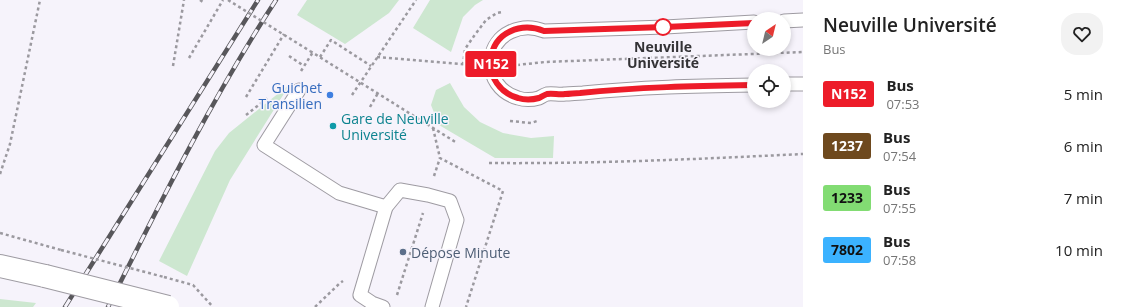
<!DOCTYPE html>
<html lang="en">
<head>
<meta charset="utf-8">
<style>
  :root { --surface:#fff; --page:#f2f2f2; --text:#222; --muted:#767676 }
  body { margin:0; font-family:"Open Sans",sans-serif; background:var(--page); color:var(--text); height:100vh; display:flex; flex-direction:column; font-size:15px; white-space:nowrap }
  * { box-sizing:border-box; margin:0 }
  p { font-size:13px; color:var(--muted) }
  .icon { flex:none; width:22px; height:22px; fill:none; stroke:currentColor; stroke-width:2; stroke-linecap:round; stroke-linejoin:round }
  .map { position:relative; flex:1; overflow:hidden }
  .drawer { display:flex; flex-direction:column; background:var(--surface); width:320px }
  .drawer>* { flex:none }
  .badge { padding:0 8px; border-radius:3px; font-size:14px; line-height:26px }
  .needle { width:26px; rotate:35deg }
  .controls { position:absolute; left:747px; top:12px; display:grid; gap:8px }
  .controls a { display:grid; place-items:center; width:44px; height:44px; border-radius:50%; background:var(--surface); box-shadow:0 2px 6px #0003; font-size:20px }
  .map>.badge { position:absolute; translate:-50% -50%; box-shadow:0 0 0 2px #fff }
  .round { display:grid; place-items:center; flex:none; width:42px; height:42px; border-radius:16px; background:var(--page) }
  .summary { display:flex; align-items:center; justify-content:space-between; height:68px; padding:0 20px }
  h1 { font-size:19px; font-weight:600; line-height:30px }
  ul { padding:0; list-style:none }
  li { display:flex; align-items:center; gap:12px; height:52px; padding:0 20px }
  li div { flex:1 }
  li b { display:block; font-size:15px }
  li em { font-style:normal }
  li .badge { min-width:44px; font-weight:700; text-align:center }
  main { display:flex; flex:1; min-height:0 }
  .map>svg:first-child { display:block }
  .green { fill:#cde7d0 }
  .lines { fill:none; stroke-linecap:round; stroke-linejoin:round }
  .lane-casing { stroke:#9e9ba2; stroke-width:15 }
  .secondary-casing { stroke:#9e9ba2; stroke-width:24 }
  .path { stroke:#9b999f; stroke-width:2.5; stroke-dasharray:3 3; stroke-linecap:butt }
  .lane { stroke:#fff; stroke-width:13 }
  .secondary { stroke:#fff; stroke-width:22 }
  .rail-casing { stroke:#58575b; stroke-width:4.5 }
  .rail { stroke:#f6f3fb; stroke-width:3; stroke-dasharray:9; stroke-linecap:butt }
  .secondary-bridge-casing { stroke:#9e9ba2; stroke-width:24; stroke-linecap:butt }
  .path-bridge { stroke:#9b999f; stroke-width:2.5; stroke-dasharray:3 3; stroke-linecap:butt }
  .secondary-bridge { stroke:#fff; stroke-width:22 }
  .line-casing { stroke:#fff; stroke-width:9 }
  .line { stroke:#ed1c29; stroke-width:6 }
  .stop-dot { fill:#fff; stroke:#ed1c29; stroke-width:2 }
  .shop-dot { fill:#3f7fe0; stroke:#f6f3fb; stroke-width:1.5 }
  .culture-dot { fill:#0f9aa8; stroke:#f6f3fb; stroke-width:1.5 }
  .service-dot { fill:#5c6f8a; stroke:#f6f3fb; stroke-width:1.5 }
  .labels { text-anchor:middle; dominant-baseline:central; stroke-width:3; stroke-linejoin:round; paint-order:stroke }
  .stop-label { font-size:14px; font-weight:bold; fill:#333235; stroke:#f6f3fb }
  .shop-label { font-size:14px; fill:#366cbe; stroke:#f6f3fb; text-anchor:end }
  .culture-label { font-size:14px; fill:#0d838f; stroke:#f6f3fb; text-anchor:start }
  .service-label { font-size:14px; fill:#4e5e75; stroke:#f6f3fb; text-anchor:start }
</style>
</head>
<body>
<main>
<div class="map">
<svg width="803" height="307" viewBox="0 0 803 307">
  <rect width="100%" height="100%" fill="#f6f3fb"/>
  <g class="green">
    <path d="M 307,0 L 399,0 L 389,13 L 345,44 L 297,15 Z"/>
    <path d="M 430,0 L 483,0 L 475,5 L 463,17 L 451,52 L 413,28 Z"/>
    <path d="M 450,83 L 464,107 L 480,122 L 503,133 L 531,138 L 554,136 L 553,158 L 495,158 L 439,125 L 431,105 L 436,90 Z"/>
    <path d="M 290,84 L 230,180 L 187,276 L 159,261 L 215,151 L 229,133 Z"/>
    <path d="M 0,299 L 36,303 L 33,307 L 0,307 Z"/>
  </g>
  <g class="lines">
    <g class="lane-casing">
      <g id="lane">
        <path d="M 784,21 L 803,20"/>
        <path d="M 754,22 L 665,27 L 544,31 C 522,22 494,33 491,59 C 489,77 500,93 518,98 C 524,100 532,100 539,98 C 541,97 544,95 547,94 C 553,93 559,95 565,94 C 571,94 577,93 583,93 C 640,87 697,86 754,85"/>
        <path d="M 784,84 L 803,84"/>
        <path d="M 299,90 L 264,145 L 339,193 L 386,207"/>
        <path d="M 383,307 L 372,303 L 360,295 L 386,207 L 400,190 L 428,195 L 450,201 L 457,220 L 432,307"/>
      </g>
    </g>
    <g class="secondary-casing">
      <path id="secondary" d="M 0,266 L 45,276"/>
    </g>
    <g class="path">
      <path d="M 200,0 L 203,2"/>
      <path d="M 310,51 L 457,143"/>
      <path d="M 289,56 L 304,66"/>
      <path d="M 320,57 L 331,40 L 371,66"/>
      <path d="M 377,57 L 472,65"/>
      <path d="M 189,58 L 223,0"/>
      <path d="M 463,65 L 465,49 L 474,36 L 486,20 L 497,13 L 503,12"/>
      <path d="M 517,65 L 545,62 L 803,52"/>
      <path d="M 173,66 L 184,0"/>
      <path d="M 301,71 L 313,52"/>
      <path d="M 352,95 L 416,0"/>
      <path d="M 246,97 L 284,34"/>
      <path d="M 370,107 L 378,93"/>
      <path d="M 246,115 L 269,97"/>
      <path d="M 510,121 L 531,123 L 537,121"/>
      <path d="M 433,128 L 440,158 L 503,191 L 466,307"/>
      <path d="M 489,163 C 594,164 698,159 803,154"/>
      <path d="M 0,174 L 10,144 L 40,0"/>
      <path d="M 434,176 L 440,158"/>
      <path d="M 0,233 L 61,250"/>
      <path d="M 164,277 L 193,285 L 213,307"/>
      <path d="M 397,295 L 423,213"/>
      <path d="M 315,307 L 340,283 L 343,281"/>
    </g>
    <use href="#lane" class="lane"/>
    <use href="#secondary" class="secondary"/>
    <g class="rail-casing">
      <g id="rail">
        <path d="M 65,307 L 258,0"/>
        <path d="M 108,307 C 160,203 212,98 276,0"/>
      </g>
    </g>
    <use href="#rail" class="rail"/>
    <g class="secondary-bridge-casing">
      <path id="secondary-bridge" d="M 45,276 L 168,307"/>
    </g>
    <g class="path-bridge">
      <path d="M 228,0 L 310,51"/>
      <path d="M 61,250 L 164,277"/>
    </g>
    <use href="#secondary-bridge" class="secondary-bridge"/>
  </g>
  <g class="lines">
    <g class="line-casing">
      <path id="line" d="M 754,23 L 665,27 L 544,31 C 521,22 494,32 491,59 C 489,77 500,93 518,98 C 524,100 532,100 539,98 C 541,97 544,95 547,94 C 553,93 559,95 565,94 C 570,94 575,93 580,93 C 638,87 696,86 754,85"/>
    </g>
    <use href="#line" class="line"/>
  </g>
  <circle class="stop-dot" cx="663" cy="27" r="8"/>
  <circle class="shop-dot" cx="330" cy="95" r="4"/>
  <circle class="culture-dot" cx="333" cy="126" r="4"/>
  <circle class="service-dot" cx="403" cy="252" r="4"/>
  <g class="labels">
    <g class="stop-label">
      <text x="663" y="46">Neuville<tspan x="663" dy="16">Université</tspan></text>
    </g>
    <g class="shop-label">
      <text x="322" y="87">Guichet<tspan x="322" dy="16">Transilien</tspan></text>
    </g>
    <g class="culture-label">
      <text x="341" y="118">Gare de Neuville<tspan x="341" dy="16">Université</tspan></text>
    </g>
    <g class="service-label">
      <text x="411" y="252">Dépose Minute</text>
    </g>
  </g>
</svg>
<div class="controls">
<a><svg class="needle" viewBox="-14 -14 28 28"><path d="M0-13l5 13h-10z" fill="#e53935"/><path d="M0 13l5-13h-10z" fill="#767676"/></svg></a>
<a><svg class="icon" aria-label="locate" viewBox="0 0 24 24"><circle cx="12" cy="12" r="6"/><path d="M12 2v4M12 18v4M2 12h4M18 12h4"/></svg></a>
</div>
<b class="badge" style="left:491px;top:64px;background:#ed1c29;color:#fff">N152</b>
</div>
<section class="drawer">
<div class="summary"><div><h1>Neuville Université</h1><p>Bus</p></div><a class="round"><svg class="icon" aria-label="heart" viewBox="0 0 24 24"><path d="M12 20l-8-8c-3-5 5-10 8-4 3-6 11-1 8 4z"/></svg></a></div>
<ul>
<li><span class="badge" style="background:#ed1c29;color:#fff">N152</span><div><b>Bus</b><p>07:53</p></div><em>5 min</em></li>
<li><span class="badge" style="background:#6e491e;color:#fff">1237</span><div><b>Bus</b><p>07:54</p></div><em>6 min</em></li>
<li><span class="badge" style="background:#82dc73;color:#111">1233</span><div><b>Bus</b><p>07:55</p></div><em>7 min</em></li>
<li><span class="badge" style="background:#3bb2ff;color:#111">7802</span><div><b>Bus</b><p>07:58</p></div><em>10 min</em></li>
</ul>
</section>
</main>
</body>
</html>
